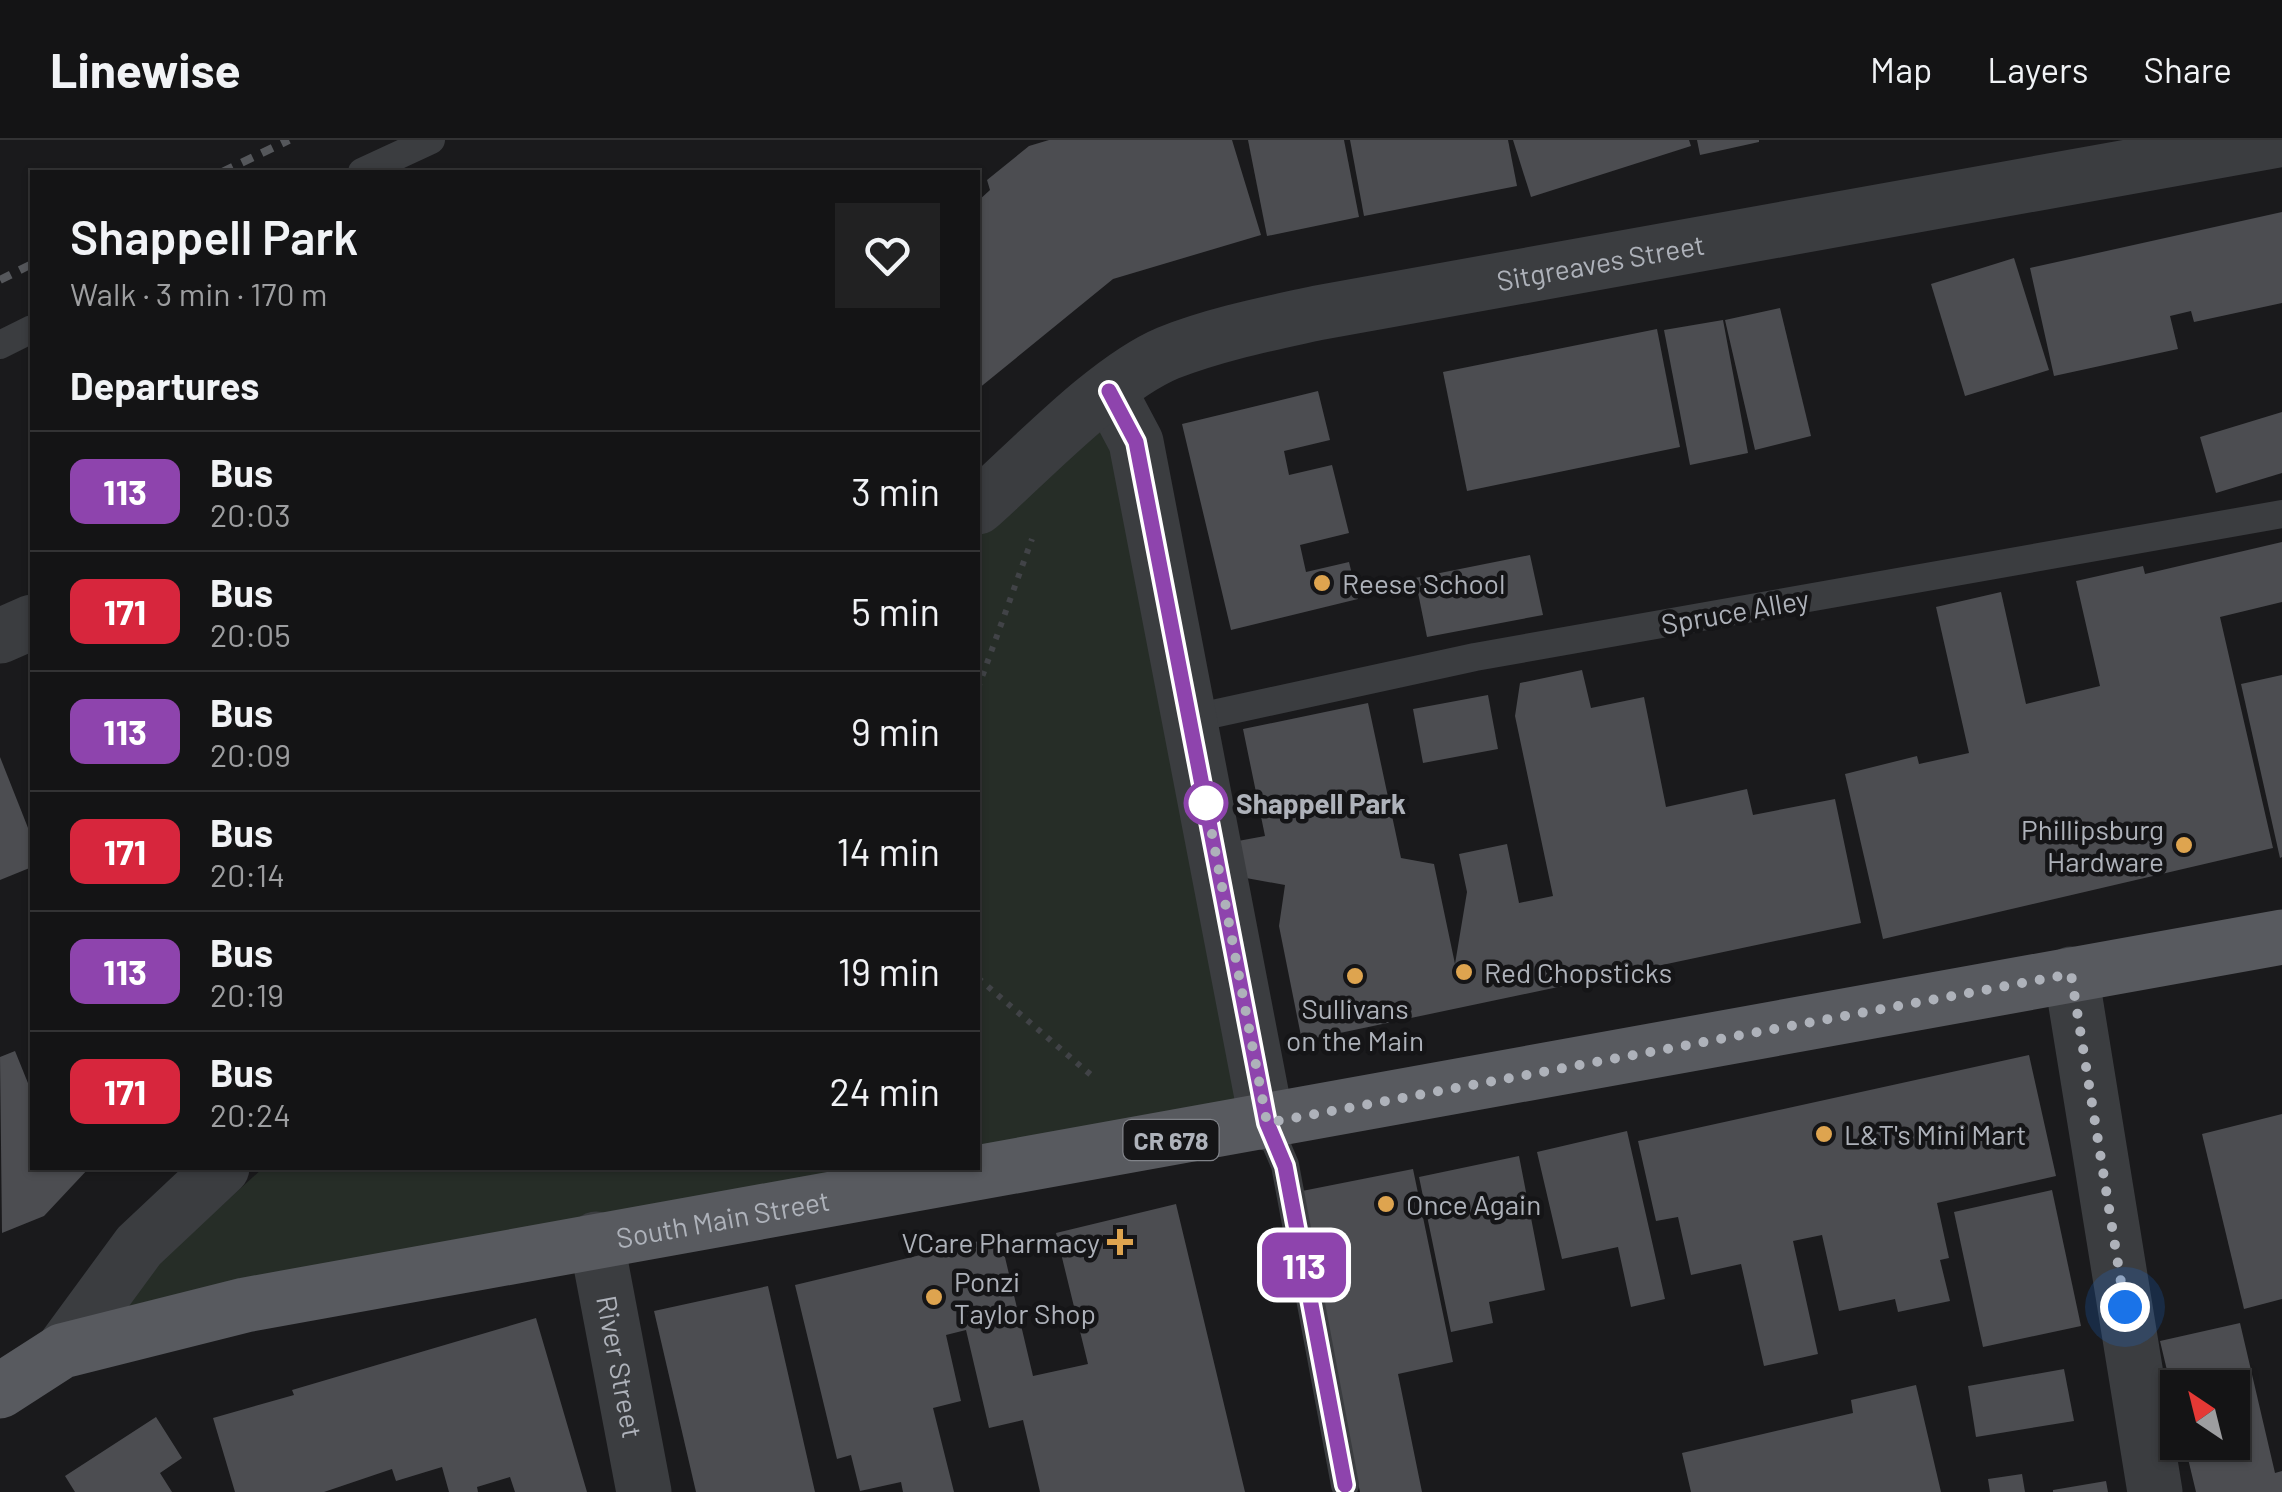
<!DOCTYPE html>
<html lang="en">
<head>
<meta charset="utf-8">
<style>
  :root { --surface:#141415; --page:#212122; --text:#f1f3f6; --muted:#9d9ea0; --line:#333334 }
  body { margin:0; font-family:Barlow,sans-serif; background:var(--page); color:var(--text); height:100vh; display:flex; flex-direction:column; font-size:38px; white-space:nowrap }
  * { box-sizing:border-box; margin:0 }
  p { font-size:32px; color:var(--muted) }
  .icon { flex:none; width:55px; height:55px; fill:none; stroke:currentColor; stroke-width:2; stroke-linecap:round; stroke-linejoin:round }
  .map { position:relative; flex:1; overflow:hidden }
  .panel { position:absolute; left:30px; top:30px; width:950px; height:1000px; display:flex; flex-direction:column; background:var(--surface); border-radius:0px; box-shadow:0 2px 8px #0004,0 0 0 2px var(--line) }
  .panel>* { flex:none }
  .badge { padding:0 20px; border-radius:15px; font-size:35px; line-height:65px }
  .needle { width:65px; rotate:325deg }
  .fabs { position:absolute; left:2160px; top:1230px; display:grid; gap:20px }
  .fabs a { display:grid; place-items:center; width:90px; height:90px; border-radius:0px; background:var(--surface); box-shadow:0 2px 8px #0004,0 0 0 2px var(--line); font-size:50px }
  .you { position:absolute; width:50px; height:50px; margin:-25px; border:8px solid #fff; border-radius:50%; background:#1a73e8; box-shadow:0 0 0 15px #1a73e833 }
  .map>.badge { position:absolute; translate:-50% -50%; box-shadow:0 0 0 5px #fff }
  h2 { padding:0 40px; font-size:38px; line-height:90px }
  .round { display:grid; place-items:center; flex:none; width:105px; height:105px; border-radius:0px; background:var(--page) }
  .head { display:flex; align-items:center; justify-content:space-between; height:170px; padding:0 40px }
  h1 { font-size:48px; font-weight:600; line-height:75px }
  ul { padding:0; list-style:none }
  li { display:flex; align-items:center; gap:30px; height:120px; padding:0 40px; border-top:2px solid var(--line) }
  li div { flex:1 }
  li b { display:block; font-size:38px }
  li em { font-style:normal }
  li .badge { min-width:110px; font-weight:700; text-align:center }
  header { display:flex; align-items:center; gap:60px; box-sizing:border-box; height:140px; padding:0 50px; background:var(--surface); border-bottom:2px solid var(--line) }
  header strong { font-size:48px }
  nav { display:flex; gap:55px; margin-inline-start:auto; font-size:35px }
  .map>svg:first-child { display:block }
  .green { fill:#262d27 }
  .building { fill:#4c4d51 }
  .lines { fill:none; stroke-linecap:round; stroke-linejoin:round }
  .path { stroke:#414347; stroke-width:6; stroke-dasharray:5 8; stroke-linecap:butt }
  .service { stroke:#3b3d40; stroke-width:28 }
  .minor { stroke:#3b3d40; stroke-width:55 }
  .primary { stroke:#585a5f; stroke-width:55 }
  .rail { stroke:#55575b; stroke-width:8; stroke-dasharray:12 10; stroke-linecap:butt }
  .line-casing { stroke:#fff; stroke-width:22 }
  .line { stroke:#8e44ad; stroke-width:15 }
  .walk { stroke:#aeb2ba; stroke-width:10; stroke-dasharray:0 18 }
  .poi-dot { fill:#dea44f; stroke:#151517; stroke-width:4 }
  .stop-dot { fill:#fff; stroke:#8e44ad; stroke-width:5 }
  .labels { text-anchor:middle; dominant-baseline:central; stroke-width:9; stroke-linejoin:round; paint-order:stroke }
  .shield { fill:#151517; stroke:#808389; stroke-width:2.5 }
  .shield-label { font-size:25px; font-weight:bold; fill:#aeb2ba }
  .street-label { font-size:28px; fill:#aeb2ba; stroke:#151517 }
  .poi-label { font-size:28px; fill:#aeb2ba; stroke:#151517; text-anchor:start }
  .stop-label { font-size:28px; font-weight:bold; fill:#aeb2ba; stroke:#151517; text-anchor:start }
</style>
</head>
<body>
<header>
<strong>Linewise</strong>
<nav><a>Map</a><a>Layers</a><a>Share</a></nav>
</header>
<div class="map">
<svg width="2282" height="1352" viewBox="0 0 2282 1352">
  <rect width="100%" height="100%" fill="#1a1a1c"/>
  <path class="green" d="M 1109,251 L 1267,983 L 62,1211 L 263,1028 L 978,1028 L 978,372 Z"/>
  <g class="building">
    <path d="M 1049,0 L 1232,0 L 1261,95 L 1113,139 L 978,249 L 978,61 L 990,50 L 987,40 L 1029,6 Z"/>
    <path d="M 1248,0 L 1344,0 L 1359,77 L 1267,96 Z"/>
    <path d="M 1350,0 L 1508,0 L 1517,46 L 1364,76 Z"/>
    <path d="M 1513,0 L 1689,0 L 1691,6 L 1531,57 Z"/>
    <path d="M 1697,0 L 1759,0 L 1759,2 L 1700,15 Z"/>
    <path d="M 2282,72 L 2282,163 L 2194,182 L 2191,171 L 2170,176 L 2178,209 L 2054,236 L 2030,128 Z"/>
    <path d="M 2014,118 L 2049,230 L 1965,256 L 1931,144 Z"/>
    <path d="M 1780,168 L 1811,296 L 1755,310 L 1725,180 Z"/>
    <path d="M 1723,180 L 1748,313 L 1690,325 L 1664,190 Z"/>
    <path d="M 1657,189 L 1680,307 L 1467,351 L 1443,232 Z"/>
    <path d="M 1318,251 L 1330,300 L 1284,311 L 1289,335 L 1332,325 L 1349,393 L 1300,405 L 1306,432 L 1349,422 L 1358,459 L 1231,490 L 1182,284 Z"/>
    <path d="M 2282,272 L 2282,333 L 2216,353 L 2200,297 Z"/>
    <path d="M 2282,402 L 2282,462 L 2220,477 L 2273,708 L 1883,799 L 1845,634 L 1917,616 L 1919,624 L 1969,613 L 1936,467 L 2001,452 L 2026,564 L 2100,546 L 2076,441 L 2143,426 L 2145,434 Z"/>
    <path d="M 1530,415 L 1543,475 L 1427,497 L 1415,438 Z"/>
    <path d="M 1582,530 L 1591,568 L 1644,557 L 1666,667 L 1747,649 L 1753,675 L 1835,659 L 1861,783 L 1302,901 L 1279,786 L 1285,745 L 1246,738 L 1238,701 L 1265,696 L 1243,589 L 1368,563 L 1401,718 L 1434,724 L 1455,824 L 1467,752 L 1459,714 L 1507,704 L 1519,763 L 1553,756 L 1515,576 L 1520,543 Z"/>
    <path d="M 2282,535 L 2282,717 L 2280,718 L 2241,544 Z"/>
    <path d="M 1488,555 L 1498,609 L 1423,623 L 1413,569 Z"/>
    <path d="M 0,617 L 32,698 L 32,727 L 0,740 Z"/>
    <path d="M 15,911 L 32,953 L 32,1028 L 89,1028 L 44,1076 L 2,1093 L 0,917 Z"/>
    <path d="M 2029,915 L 2056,1036 L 1937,1063 L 1949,1118 L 1940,1120 L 1950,1161 L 1898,1172 L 1895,1159 L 1839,1171 L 1822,1095 L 1793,1101 L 1818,1214 L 1764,1226 L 1741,1124 L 1691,1135 L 1678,1077 L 1656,1081 L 1638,1001 Z"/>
    <path d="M 2282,974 L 2282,1159 L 2244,1169 L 2202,994 Z"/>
    <path d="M 1627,991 L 1665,1159 L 1631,1167 L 1618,1107 L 1562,1119 L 1537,1012 Z"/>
    <path d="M 1519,1016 L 1545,1150 L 1489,1162 L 1493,1183 L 1451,1192 L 1419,1037 Z"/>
    <path d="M 1413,1029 L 1453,1222 L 1398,1234 L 1422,1352 L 1360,1352 L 1297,1052 Z"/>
    <path d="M 2052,1050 L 2081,1186 L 1983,1207 L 1954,1072 Z"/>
    <path d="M 1176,1064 L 1245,1352 L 1040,1352 L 1023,1280 L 989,1288 L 966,1190 L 946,1195 L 961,1261 L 933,1268 L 954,1352 L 903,1352 L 901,1342 L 860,1351 L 851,1315 L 837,1319 L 795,1145 L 1000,1096 L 1033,1236 L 1088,1224 L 1056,1093 Z"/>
    <path d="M 768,1146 L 815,1352 L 696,1352 L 654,1171 Z"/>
    <path d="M 536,1178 L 587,1352 L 515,1352 L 510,1337 L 477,1347 L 478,1352 L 449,1352 L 442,1327 L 396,1341 L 392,1329 L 324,1352 L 235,1352 L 213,1278 L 294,1255 L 292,1250 Z"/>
    <path d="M 2240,1183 L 2275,1333 L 2282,1331 L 2282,1352 L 2196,1352 L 2184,1302 L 2232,1302 L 2232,1248 L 2178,1248 L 2176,1268 L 2160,1201 Z"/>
    <path d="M 2064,1229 L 2074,1281 L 1976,1297 L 1968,1246 Z"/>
    <path d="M 1916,1245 L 1941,1352 L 1691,1352 L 1682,1313 L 1853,1273 L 1851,1260 Z"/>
    <path d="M 156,1277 L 182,1318 L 160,1333 L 172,1352 L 75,1352 L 65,1336 Z"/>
    <path d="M 2022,1334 L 2025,1352 L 1990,1352 L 1988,1339 Z"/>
    <path d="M 2106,1341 L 2108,1352 L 2053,1352 L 2053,1350 Z"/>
  </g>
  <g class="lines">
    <g class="path">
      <path d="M 978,548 L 1032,399"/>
      <path d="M 978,838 L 1091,935"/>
      <path d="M 619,1028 L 620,1031"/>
    </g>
    <g class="service">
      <path d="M 362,32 L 431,0"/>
      <path d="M 0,205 L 32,189"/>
      <path d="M 1190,579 L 1475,517 L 2282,374"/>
      <path d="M 1267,983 L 1285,1025 L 1345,1345"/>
    </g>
    <g class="minor">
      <path d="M 1109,251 L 1136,302 L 1267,983"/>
      <path id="s1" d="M 978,367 C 1029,322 1106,239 1168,213 C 1216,194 1267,184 1317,173 L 2278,0"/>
      <path d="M 0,496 L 32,482"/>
      <path d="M 2071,834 L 2155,1352"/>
      <path id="s2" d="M 596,1099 L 644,1352"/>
      <path d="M 62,1211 L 139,1106 L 222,1028"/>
    </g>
    <path class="primary" id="s3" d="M 0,1251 L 62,1211 L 245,1165 L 2282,797"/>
    <g class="rail">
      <path d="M 222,32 L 289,0"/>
      <path d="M 0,140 L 32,124"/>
    </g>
  </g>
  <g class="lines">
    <g class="line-casing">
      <path id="line" d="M 1109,251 L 1136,302 L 1267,983 L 1285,1026 L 1345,1345"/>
    </g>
    <use href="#line" class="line"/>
    <path class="walk" d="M 1206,663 L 1204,652 L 1267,983 L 2071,834 L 2125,1167"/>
  </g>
  <g class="poi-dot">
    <circle cx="1322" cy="443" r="10"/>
    <circle cx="2184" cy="705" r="10"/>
    <circle cx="1464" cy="832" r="10"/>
    <circle cx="1355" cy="836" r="10"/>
    <circle cx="1824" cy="994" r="10"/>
    <circle cx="1386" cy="1064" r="10"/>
    <path d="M1115 1087h10v10h10v10h-10v10h-10v-10h-10v-10h10z"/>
    <circle cx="934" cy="1157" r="10"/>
  </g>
  <circle class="stop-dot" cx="1206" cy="663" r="20"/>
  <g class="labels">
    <rect class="shield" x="1123.5" y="980" width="95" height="40" rx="8"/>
    <g class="shield-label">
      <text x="1171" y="1000">CR 678</text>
    </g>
    <g class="street-label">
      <text stroke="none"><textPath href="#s1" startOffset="688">Sitgreaves Street</textPath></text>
      <text transform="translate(1735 471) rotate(-10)">Spruce Alley</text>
      <text stroke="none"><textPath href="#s3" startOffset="748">South Main Street</textPath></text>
      <text stroke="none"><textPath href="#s2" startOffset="130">River Street</textPath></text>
    </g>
    <g class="poi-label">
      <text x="1342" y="443">Reese School</text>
      <text x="2164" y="689" text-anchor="end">Phillipsburg<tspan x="2164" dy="32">Hardware</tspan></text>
      <text x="1484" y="832">Red Chopsticks</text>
      <text x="1355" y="868" text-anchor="middle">Sullivans<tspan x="1355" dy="32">on the Main</tspan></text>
      <text x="1844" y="994">L&amp;T's Mini Mart</text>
      <text x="1406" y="1064">Once Again</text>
      <text x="1100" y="1102" text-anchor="end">VCare Pharmacy</text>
      <text x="954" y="1141">Ponzi<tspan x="954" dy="32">Taylor Shop</tspan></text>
    </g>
    <g class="stop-label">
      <text x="1236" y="663">Shappell Park</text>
    </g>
  </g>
</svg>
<div class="fabs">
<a><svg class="needle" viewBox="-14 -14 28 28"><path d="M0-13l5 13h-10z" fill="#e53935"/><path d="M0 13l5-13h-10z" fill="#9d9ea0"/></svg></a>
</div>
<div class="you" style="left:2125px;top:1167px"></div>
<b class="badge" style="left:1304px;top:1125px;background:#8e44ad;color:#fff">113</b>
<section class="panel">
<div class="head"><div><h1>Shappell Park</h1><p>Walk · 3 min · 170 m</p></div><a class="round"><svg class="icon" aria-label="heart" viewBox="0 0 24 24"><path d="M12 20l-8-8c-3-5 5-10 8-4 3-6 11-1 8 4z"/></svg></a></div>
<h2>Departures</h2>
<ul>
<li><span class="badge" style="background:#8e44ad;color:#fff">113</span><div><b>Bus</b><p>20:03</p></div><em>3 min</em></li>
<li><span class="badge" style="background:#d7263d;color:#fff">171</span><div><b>Bus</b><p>20:05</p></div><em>5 min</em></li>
<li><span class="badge" style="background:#8e44ad;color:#fff">113</span><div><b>Bus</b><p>20:09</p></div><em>9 min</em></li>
<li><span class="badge" style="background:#d7263d;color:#fff">171</span><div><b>Bus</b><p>20:14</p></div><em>14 min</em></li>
<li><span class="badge" style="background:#8e44ad;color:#fff">113</span><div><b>Bus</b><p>20:19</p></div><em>19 min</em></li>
<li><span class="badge" style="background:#d7263d;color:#fff">171</span><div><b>Bus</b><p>20:24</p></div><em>24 min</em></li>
</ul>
</section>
</div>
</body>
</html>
